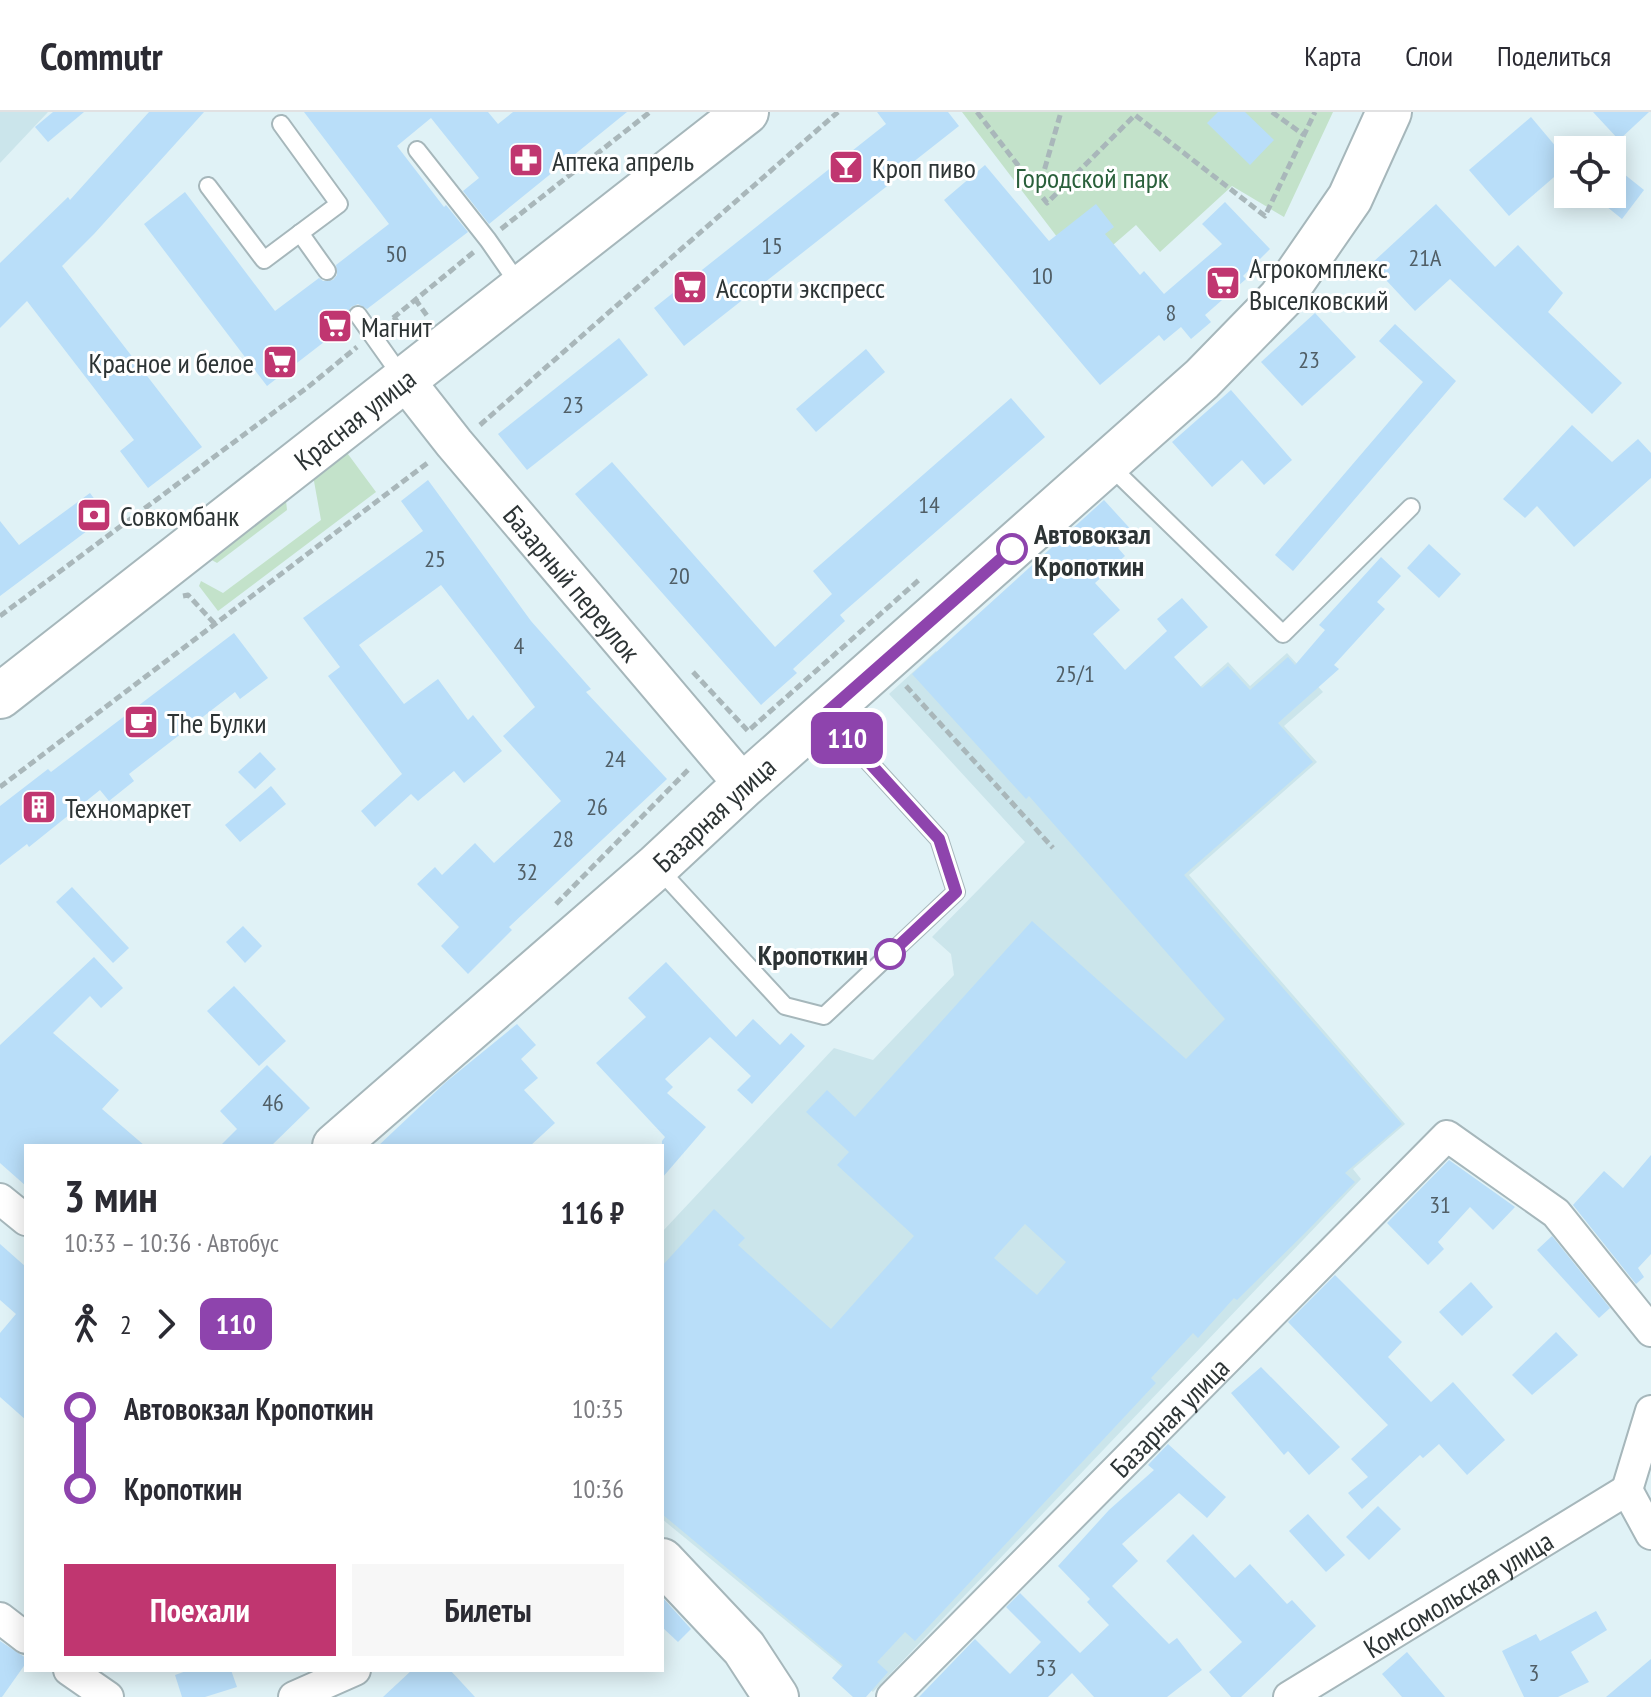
<!DOCTYPE html>
<html lang="ru">
<head>
<meta charset="utf-8">
<style>
  :root { --surface:#fff; --page:#f7f7f7; --text:#2b2b33; --muted:#7c7c81; --line:#e1e1e2; --accent:#c03670 }
  body { margin:0; font-family:"PT Sans Narrow",sans-serif; background:var(--page); color:var(--text); height:100vh; display:flex; flex-direction:column; font-size:30px; white-space:nowrap }
  * { box-sizing:border-box; margin:0 }
  p { font-size:26px; color:var(--muted) }
  .icon { flex:none; width:44px; height:44px; fill:none; stroke:currentColor; stroke-width:2; stroke-linecap:round; stroke-linejoin:round }
  .map { position:relative; flex:1; overflow:hidden }
  .drawer { position:absolute; left:24px; top:1032px; width:640px; height:528px; display:flex; flex-direction:column; background:var(--surface); border-radius:0px; box-shadow:0 4px 20px #0003 }
  .drawer>* { flex:none }
  .badge { padding:0 16px; border-radius:12px; font-size:28px; line-height:52px }
  .buttons { position:absolute; left:1554px; top:24px; display:grid; gap:16px }
  .buttons a { display:grid; place-items:center; width:72px; height:72px; border-radius:0px; background:var(--surface); box-shadow:0 4px 20px #0003; font-size:40px }
  .map>.badge { position:absolute; translate:-50% -50%; box-shadow:0 0 0 4px #fff }
  .legs { display:flex; align-items:center; gap:12px; height:88px; padding:0 40px; font-size:26px }
  .legs p { margin-inline-start:auto }
  .headline { display:flex; align-items:center; justify-content:space-between; height:136px; padding:0 40px }
  h1 { font-size:44px; font-weight:800; line-height:60px }
  .button { display:flex; gap:16px; margin-top:auto; padding:16px 40px }
  .button a { flex:1; height:92px; border-radius:0px; background:var(--accent); color:#fff; font-size:32px; font-weight:800; line-height:92px; text-align:center }
  .button a+a { background:var(--page); color:var(--text) }
  ul { padding:0 40px; list-style:none }
  li { display:flex; align-items:center; gap:28px; height:80px; font-size:30px }
  li i { display:grid; place-items:center; width:12px; height:100%; margin:0 10px; background:currentColor }
  li i::after { content:''; width:20px; height:20px; margin:-10px; border:6px solid; border-radius:50%; background:var(--surface) }
  li p { margin-inline-start:auto }
  li:first-child i { background:linear-gradient(#0000 50%,currentColor 0) }
  li:last-child i { background:linear-gradient(currentColor 50%,#0000 0) }
  header { display:flex; align-items:center; gap:48px; box-sizing:border-box; height:112px; padding:0 40px; background:var(--surface); border-bottom:2px solid var(--line) }
  header strong { font-size:38px }
  nav { display:flex; gap:44px; margin-inline-start:auto; font-size:28px }
  .map>svg:first-child { display:block }
  .built { fill:#cbe5eb }
  .green { fill:#c3e2ca }
  .building { fill:#b9def9; fill-rule:evenodd }
  .lines { fill:none; stroke-linecap:round; stroke-linejoin:round }
  .service-casing { stroke:#a6b7bb; stroke-width:20 }
  .minor-casing { stroke:#a6b7bb; stroke-width:34 }
  .tertiary-casing { stroke:#a6b7bb; stroke-width:42 }
  .secondary-casing { stroke:#a6b7bb; stroke-width:48 }
  .path { stroke:#a9b7ba; stroke-width:5; stroke-dasharray:8 4; stroke-linecap:butt }
  .service { stroke:#fff; stroke-width:16 }
  .minor { stroke:#fff; stroke-width:30 }
  .tertiary { stroke:#fff; stroke-width:38 }
  .secondary { stroke:#fff; stroke-width:44 }
  .line-1-casing { stroke:#fff; stroke-width:18 }
  .line-1 { stroke:#8e44ad; stroke-width:12 }
  .stop-1-dot { fill:#fff; stroke:#8e44ad; stroke-width:4 }
  .labels { text-anchor:middle; dominant-baseline:central; stroke-width:6; stroke-linejoin:round; paint-order:stroke }
  .number-label { font-size:24px; fill:#505e66 }
  .poi-label { font-size:28px; fill:#2d3435; stroke:#fff; text-anchor:start }
  .park-label { font-size:28px; fill:#2a603b; stroke:#fff }
  .street-label { font-size:28px; fill:#2d3435; stroke:#fff }
  .stop-label { font-size:28px; font-weight:bold; fill:#2d3435; stroke:#fff; text-anchor:start }
</style>
</head>
<body>
<header>
<strong>Commutr</strong>
<nav><a>Карта</a><a>Слои</a><a>Поделиться</a></nav>
</header>
<div class="map">
<svg width="1651" height="1585" viewBox="0 0 1651 1585">
  <rect width="100%" height="100%" fill="#e0f2f6"/>
  <g class="built">
    <path d="M 0,0 L 48,0 L 0,51 Z"/>
    <path d="M 936,539 L 993,605 L 1106,659 L 1228,550 L 1250,574 L 1287,541 L 1323,580 L 1284,614 L 1317,650 L 1189,763 L 1405,1012 L 1353,1057 L 1361,1067 L 873,1580 L 662,1407 L 662,1120 L 834,936 L 873,948 L 954,863 L 951,842 L 932,825 L 1025,730 L 889,582 Z"/>
  </g>
  <g class="green">
    <path d="M 962,0 L 1333,0 L 1284,105 L 1232,74 L 1160,140 L 1136,113 L 1083,159 Z"/>
    <path d="M 342,334 L 376,380 L 218,499 L 199,474 L 201,469 L 223,481 L 321,408 L 312,358 Z"/>
    <path d="M 285,379 L 287,398 L 217,451 L 203,443 Z"/>
  </g>
  <g class="building">
    <path d="M 53,0 L 84,0 L 48,30 L 35,15 Z"/>
    <path d="M 149,0 L 204,0 L 94,122 L 62,154 L 202,335 L 148,376 L 120,339 L 134,328 L 27,189 L 0,216 L 0,151 L 68,85 L 70,88 Z"/>
    <path d="M 304,0 L 488,0 L 498,12 L 513,0 L 627,0 L 489,112 L 463,79 L 479,66 L 431,6 L 397,34 L 444,95 L 446,93 L 468,120 L 367,197 L 358,192 L 351,195 L 347,203 L 350,210 L 267,274 L 144,112 L 185,80 L 275,199 L 319,166 L 323,169 L 333,168 L 337,163 L 336,153 L 389,112 Z"/>
    <path d="M 877,0 L 948,0 L 959,14 L 889,69 L 891,71 L 684,234 L 654,196 L 886,12 Z"/>
    <path d="M 1218,0 L 1245,0 L 1274,28 L 1250,53 L 1207,11 Z"/>
    <path d="M 1593,0 L 1649,0 L 1619,28 Z"/>
    <path d="M 1531,5 L 1568,49 L 1568,53 L 1509,104 L 1469,58 Z"/>
    <path d="M 985,53 L 1049,129 L 1096,92 L 1114,115 L 1105,122 L 1140,163 L 1144,159 L 1164,182 L 1222,132 L 1202,112 L 1225,90 L 1270,137 L 1243,164 L 1246,167 L 1205,203 L 1211,210 L 1191,227 L 1181,215 L 1164,229 L 1159,223 L 1100,273 L 944,88 Z"/>
    <path d="M 1624,62 L 1644,78 L 1622,107 L 1601,90 L 1607,82 L 1612,82 L 1612,76 Z"/>
    <path d="M 1436,92 L 1495,155 L 1518,133 L 1563,181 L 1548,200 L 1622,271 L 1592,302 L 1450,167 L 1415,199 L 1371,152 Z"/>
    <path d="M 1315,201 L 1356,245 L 1302,294 L 1261,250 Z"/>
    <path d="M 1395,212 L 1456,269 L 1293,459 L 1275,443 L 1423,270 L 1379,229 Z"/>
    <path d="M 619,226 L 648,263 L 527,358 L 498,322 Z"/>
    <path d="M 866,237 L 885,260 L 816,320 L 796,297 Z"/>
    <path d="M 1231,278 L 1292,348 L 1264,373 L 1242,348 L 1212,375 L 1172,330 Z"/>
    <path d="M 1011,286 L 1045,325 L 840,503 L 845,509 L 793,557 L 797,561 L 761,593 L 575,382 L 612,350 L 775,535 L 832,482 L 813,459 Z"/>
    <path d="M 1572,313 L 1612,350 L 1638,327 L 1651,341 L 1651,366 L 1574,435 L 1537,394 L 1525,406 L 1503,387 Z"/>
    <path d="M 428,368 L 531,509 L 591,577 L 586,580 L 667,667 L 509,815 L 512,818 L 468,862 L 441,834 L 459,815 L 417,772 L 435,755 L 442,763 L 475,731 L 494,751 L 561,689 L 503,624 L 535,595 L 441,473 L 359,533 L 404,592 L 438,567 L 468,608 L 473,603 L 502,639 L 464,671 L 454,659 L 418,689 L 411,682 L 375,715 L 361,699 L 402,662 L 328,564 L 340,555 L 303,506 L 423,419 L 401,389 Z"/>
    <path d="M 90,381 L 107,404 L 0,484 L 0,409 L 19,433 Z"/>
    <path d="M 1104,388 L 1135,422 L 1118,436 L 1125,444 L 1095,471 L 1120,498 L 1093,522 L 1125,558 L 1167,519 L 1157,507 L 1182,486 L 1208,515 L 1174,545 L 1202,576 L 1228,554 L 1250,578 L 1288,545 L 1295,553 L 1325,518 L 1319,513 L 1381,445 L 1401,464 L 1377,490 L 1385,497 L 1334,553 L 1339,557 L 1278,611 L 1313,650 L 1184,763 L 1402,1012 L 1345,1061 L 1355,1070 L 1307,1119 L 1237,1188 L 1234,1186 L 1198,1226 L 1193,1221 L 1151,1266 L 1156,1271 L 915,1529 L 905,1520 L 877,1550 L 888,1560 L 866,1585 L 853,1585 L 832,1566 L 843,1553 L 662,1402 L 662,1154 L 714,1097 L 745,1126 L 738,1133 L 831,1217 L 914,1124 L 837,1053 L 849,1040 L 806,1000 L 827,978 L 855,1005 L 1032,809 L 1186,947 L 1225,907 L 1029,684 L 1026,687 L 912,562 ZM 1025,1112 L 1066,1150 L 1037,1183 L 994,1146 Z"/>
    <path d="M 1429,432 L 1461,462 L 1439,486 L 1407,456 Z"/>
    <path d="M 234,521 L 268,566 L 240,587 L 235,580 L 129,662 L 134,669 L 109,689 L 100,678 L 29,735 L 27,732 L 0,753 L 0,694 L 48,657 L 51,660 Z"/>
    <path d="M 260,640 L 276,657 L 255,677 L 238,660 Z"/>
    <path d="M 271,674 L 286,692 L 240,730 L 225,713 Z"/>
    <path d="M 72,775 L 129,836 L 113,851 L 56,790 Z"/>
    <path d="M 243,814 L 262,834 L 245,851 L 226,830 Z"/>
    <path d="M 94,845 L 123,876 L 101,896 L 90,884 L 53,921 L 119,978 L 102,997 L 145,1034 L 26,1034 L 26,1074 L 0,1051 L 0,933 Z"/>
    <path d="M 666,850 L 736,925 L 753,907 L 780,933 L 791,921 L 805,934 L 752,992 L 737,978 L 751,964 L 710,925 L 665,967 L 673,975 L 667,981 L 706,1015 L 662,1066 L 662,1029 L 665,1025 L 596,951 L 646,905 L 628,886 Z"/>
    <path d="M 234,874 L 286,929 L 259,954 L 207,899 Z"/>
    <path d="M 517,912 L 536,933 L 521,947 L 538,966 L 524,978 L 555,1011 L 530,1034 L 378,1034 L 446,970 Z"/>
    <path d="M 267,953 L 310,996 L 271,1034 L 220,1034 L 237,1017 L 220,999 Z"/>
    <path d="M 1651,1043 L 1651,1142 L 1638,1156 L 1644,1165 L 1636,1172 L 1573,1093 L 1604,1059 L 1623,1076 Z"/>
    <path d="M 1449,1048 L 1515,1095 L 1493,1118 L 1470,1095 L 1438,1130 L 1444,1137 L 1428,1153 L 1387,1111 Z"/>
    <path d="M 1552,1124 L 1610,1196 L 1599,1206 L 1537,1138 Z"/>
    <path d="M 0,1132 L 26,1155 L 26,1308 L 0,1285 L 0,1221 L 16,1202 L 0,1188 Z"/>
    <path d="M 1335,1163 L 1402,1230 L 1388,1245 L 1431,1290 L 1453,1270 L 1505,1328 L 1467,1363 L 1439,1332 L 1423,1346 L 1420,1343 L 1362,1397 L 1348,1381 L 1368,1365 L 1351,1347 L 1388,1313 L 1288,1210 Z"/>
    <path d="M 1471,1170 L 1493,1195 L 1462,1224 L 1439,1200 Z"/>
    <path d="M 1556,1220 L 1578,1243 L 1532,1283 L 1512,1263 Z"/>
    <path d="M 1261,1255 L 1340,1335 L 1309,1363 L 1288,1339 L 1284,1343 L 1231,1281 Z"/>
    <path d="M 1168,1332 L 1226,1385 L 1207,1406 L 1179,1381 L 1122,1432 L 1138,1449 L 1112,1474 L 1169,1532 L 1177,1526 L 1202,1558 L 1167,1585 L 1094,1585 L 1072,1561 L 1048,1585 L 919,1585 L 975,1527 L 1010,1562 L 1041,1530 L 1006,1495 L 1020,1481 L 1080,1541 L 1109,1513 L 1087,1490 L 1090,1487 L 1058,1454 L 1109,1398 L 1154,1358 L 1148,1353 Z"/>
    <path d="M 1378,1394 L 1401,1417 L 1369,1448 L 1346,1425 Z"/>
    <path d="M 1308,1402 L 1345,1443 L 1326,1460 L 1289,1419 Z"/>
    <path d="M 1193,1422 L 1235,1466 L 1250,1452 L 1287,1492 L 1292,1488 L 1316,1514 L 1241,1585 L 1231,1585 L 1209,1560 L 1242,1530 L 1166,1449 Z"/>
    <path d="M 662,1485 L 691,1517 L 678,1530 L 662,1515 Z"/>
    <path d="M 1596,1499 L 1607,1518 L 1571,1540 L 1589,1570 L 1558,1585 L 1524,1585 L 1502,1539 L 1536,1522 L 1540,1529 Z"/>
    <path d="M 0,1529 L 26,1546 L 26,1551 L 2,1585 L 0,1585 Z"/>
    <path d="M 1407,1540 L 1445,1585 L 1402,1585 L 1382,1562 Z"/>
    <path d="M 1651,1547 L 1651,1585 L 1606,1585 Z"/>
    <path d="M 189,1558 L 231,1558 L 237,1575 L 205,1585 L 182,1585 L 175,1563 Z"/>
    <path d="M 412,1558 L 450,1558 L 475,1585 L 383,1585 Z"/>
  </g>
  <g class="lines">
    <g class="service-casing">
      <g id="service">
        <path d="M 417,38 L 488,128 L 520,174"/>
        <path d="M 208,74 L 264,148 L 339,92 L 281,12"/>
        <path d="M 300,121 L 327,159"/>
        <path d="M 358,203 L 402,265"/>
        <path d="M 1109,353 L 1283,522 L 1411,395"/>
        <path d="M 658,756 L 785,894 L 824,904 L 956,780 L 939,727 L 826,603"/>
      </g>
    </g>
    <g class="minor-casing">
      <g id="minor">
        <path d="M 0,1087 L 26,1108"/>
        <path d="M 1627,1378 L 1651,1299"/>
        <path d="M 1627,1378 L 1651,1422"/>
        <path d="M 0,1506 L 26,1526"/>
        <path d="M 69,1558 L 108,1585"/>
        <path d="M 294,1585 L 355,1558"/>
        <path id="s1" d="M 892,1585 L 1447,1024 L 1556,1101 L 1651,1219"/>
        <path id="s2" d="M 1289,1585 L 1627,1378"/>
      </g>
    </g>
    <g class="tertiary-casing">
      <g id="tertiary">
        <path id="s3" d="M 403,266 L 454,331 L 744,673"/>
      </g>
    </g>
    <g class="secondary-casing">
      <g id="secondary">
        <path id="s4" d="M 0,584 L 746,0"/>
        <path id="s5" d="M 335,1034 L 657,754 L 744,673 L 1202,267 L 1281,186 L 1350,86 L 1389,0"/>
        <path d="M 662,1449 L 744,1536 L 776,1585"/>
      </g>
    </g>
    <g class="path">
      <path d="M 977,0 L 1047,91 L 1135,3 L 1265,104 L 1315,0"/>
      <path d="M 1272,0 L 1304,23"/>
      <path d="M 1038,80 L 1061,0"/>
      <path d="M 501,117 L 650,0"/>
      <path d="M 415,187 L 428,205"/>
      <path d="M 394,205 L 407,224"/>
      <path d="M 393,206 L 475,139"/>
      <path d="M 480,313 L 838,0"/>
      <path d="M 183,484 L 188,483 L 215,512"/>
      <path d="M 0,504 L 308,275 L 357,235"/>
      <path d="M 693,560 L 748,619 L 920,467"/>
      <path d="M 906,574 L 1053,736"/>
      <path d="M 0,675 L 430,349"/>
      <path d="M 556,792 L 689,657"/>
    </g>
    <use href="#service" class="service"/>
    <use href="#minor" class="minor"/>
    <use href="#tertiary" class="tertiary"/>
    <use href="#secondary" class="secondary"/>
  </g>
  <g class="lines">
    <g class="line-1-casing">
      <path id="line-1" d="M 890,842 L 956,780 L 939,727 L 825,602 L 1012,437"/>
    </g>
    <use href="#line-1" class="line-1"/>
  </g>
  <defs>
    <g id="pharmacy-square" transform="scale(1.8)"><rect x="-9" y="-9" width="18" height="18" rx="4" fill="#c03670" stroke="#fff"/><path d="M-2-6h4v4h4v4h-4v4h-4v-4h-4v-4h4Z" fill="#fff"/></g>
    <g id="bar-square" transform="scale(1.8)"><rect x="-9" y="-9" width="18" height="18" rx="4" fill="#c03670" stroke="#fff"/><path d="M-6-5H6L.8 .8V4.5H3.5V6h-7V4.5H-.8V.8Z" fill="#fff"/></g>
    <g id="supermarket-square" transform="scale(1.8)"><rect x="-9" y="-9" width="18" height="18" rx="4" fill="#c03670" stroke="#fff"/><path d="M-6-5.5h2.5l.6 2H6L4.5 2H-2.5L-4.4-4H-6ZM-1.5 3.2a1.3 1.3 0 1 0 .1 0ZM3 3.2a1.3 1.3 0 1 0 .1 0Z" fill="#fff"/></g>
    <g id="bank-square" transform="scale(1.8)"><rect x="-9" y="-9" width="18" height="18" rx="4" fill="#c03670" stroke="#fff"/><path d="M-6-4H6V4H-6ZM0-2.3a2.3 2.3 0 1 0 0 4.6a2.3 2.3 0 1 0 0-4.6Z" fill="#fff"/></g>
    <g id="cafe-square" transform="scale(1.8)"><rect x="-9" y="-9" width="18" height="18" rx="4" fill="#c03670" stroke="#fff"/><path d="M-5.5-4.5H6V0H3Q3 3.5 0 3.5H-2.5Q-5.5 3.5-5.5 0ZM3-3.2v2h1.7v-2ZM-6 4.5H4V6H-6Z" fill="#fff"/></g>
    <g id="building-square" transform="scale(1.8)"><rect x="-9" y="-9" width="18" height="18" rx="4" fill="#c03670" stroke="#fff"/><path d="M-4-6H4V6H1V3H-1V6H-4ZM-2.5-4.3h1.7v1.8h-1.7ZM.8-4.3h1.7v1.8H.8ZM-2.5-1h1.7V.8h-1.7ZM.8-1h1.7V.8H.8Z" fill="#fff"/></g>
  </defs>
  <g fill-rule="evenodd">
    <use href="#pharmacy-square" x="526" y="48"/>
    <use href="#bar-square" x="846" y="55"/>
    <use href="#supermarket-square" x="1223" y="171"/>
    <use href="#supermarket-square" x="690" y="175"/>
    <use href="#supermarket-square" x="335" y="214"/>
    <use href="#supermarket-square" x="280" y="250"/>
    <use href="#bank-square" x="94" y="403"/>
    <use href="#cafe-square" x="141" y="610"/>
    <use href="#building-square" x="39" y="695"/>
  </g>
  <g class="stop-1-dot">
    <circle cx="1012" cy="437" r="14"/>
    <circle cx="890" cy="842" r="14"/>
  </g>
  <g class="labels">
    <g class="number-label">
      <text x="772" y="133">15</text>
      <text x="396" y="141">50</text>
      <text x="1425" y="145">21А</text>
      <text x="1042" y="163">10</text>
      <text x="1171" y="200">8</text>
      <text x="1309" y="247">23</text>
      <text x="573" y="292">23</text>
      <text x="929" y="392">14</text>
      <text x="435" y="446">25</text>
      <text x="679" y="463">20</text>
      <text x="519" y="533">4</text>
      <text x="1075" y="561">25/1</text>
      <text x="615" y="646">24</text>
      <text x="597" y="694">26</text>
      <text x="563" y="726">28</text>
      <text x="527" y="759">32</text>
      <text x="273" y="990">46</text>
      <text x="1440" y="1092">31</text>
      <text x="1046" y="1555">53</text>
      <text x="1534" y="1560">3</text>
    </g>
    <g class="poi-label">
      <text x="552" y="48">Аптека апрель</text>
      <text x="872" y="55">Кроп пиво</text>
      <text x="1249" y="155">Агрокомплекс<tspan x="1249" dy="32">Выселковский</tspan></text>
      <text x="716" y="175">Ассорти экспресс</text>
      <text x="361" y="214">Магнит</text>
      <text x="254" y="250" text-anchor="end">Красное и белое</text>
      <text x="120" y="403">Совкомбанк</text>
      <text x="167" y="610">The Булки</text>
      <text x="65" y="695">Техномаркет</text>
    </g>
    <g class="park-label">
      <text x="1092" y="65">Городской парк</text>
    </g>
    <g class="street-label">
      <text stroke="none"><textPath href="#s4" startOffset="450">Красная улица</textPath></text>
      <text stroke="none"><textPath href="#s3" startOffset="266">Базарный переулок</textPath></text>
      <text stroke="none"><textPath href="#s5" startOffset="504">Базарная улица</textPath></text>
      <text stroke="none"><textPath href="#s1" startOffset="394">Базарная улица</textPath></text>
      <text stroke="none"><textPath href="#s2" startOffset="198">Комсомольская улица</textPath></text>
    </g>
    <g class="stop-label">
      <text x="1034" y="421">Автовокзал<tspan x="1034" dy="32">Кропоткин</tspan></text>
      <text x="868" y="842" text-anchor="end">Кропоткин</text>
    </g>
  </g>
</svg>
<div class="buttons">
<a><svg class="icon" aria-label="locate" viewBox="0 0 24 24"><circle cx="12" cy="12" r="6"/><path d="M12 2v4M12 18v4M2 12h4M18 12h4"/></svg></a>
</div>
<b class="badge" style="left:847px;top:626px;background:#8e44ad;color:#fff">110</b>
<section class="drawer">
<div class="headline"><div><h1>3 мин</h1><p>10:33 – 10:36 · Автобус</p></div><b>116 ₽</b></div>
<div class="legs"><svg class="icon" aria-label="walk" viewBox="0 0 24 24"><circle cx="13" cy="4" r="2"/><path d="M13 8l-2 6 4 7M11 14l-3 7M7 12l3-4h3l4 4"/></svg>2<svg class="icon" aria-label="forward" viewBox="0 0 24 24"><path d="M9 5l7 7-7 7"/></svg><b class="badge" style="background:#8e44ad;color:#fff">110</b></div>
<ul>
<li><i style="color:#8e44ad"></i><b>Автовокзал Кропоткин</b><p>10:35</p></li>
<li><i style="color:#8e44ad"></i><b>Кропоткин</b><p>10:36</p></li>
</ul>
<div class="button"><a>Поехали</a><a>Билеты</a></div>
</section>
</div>
</body>
</html>
